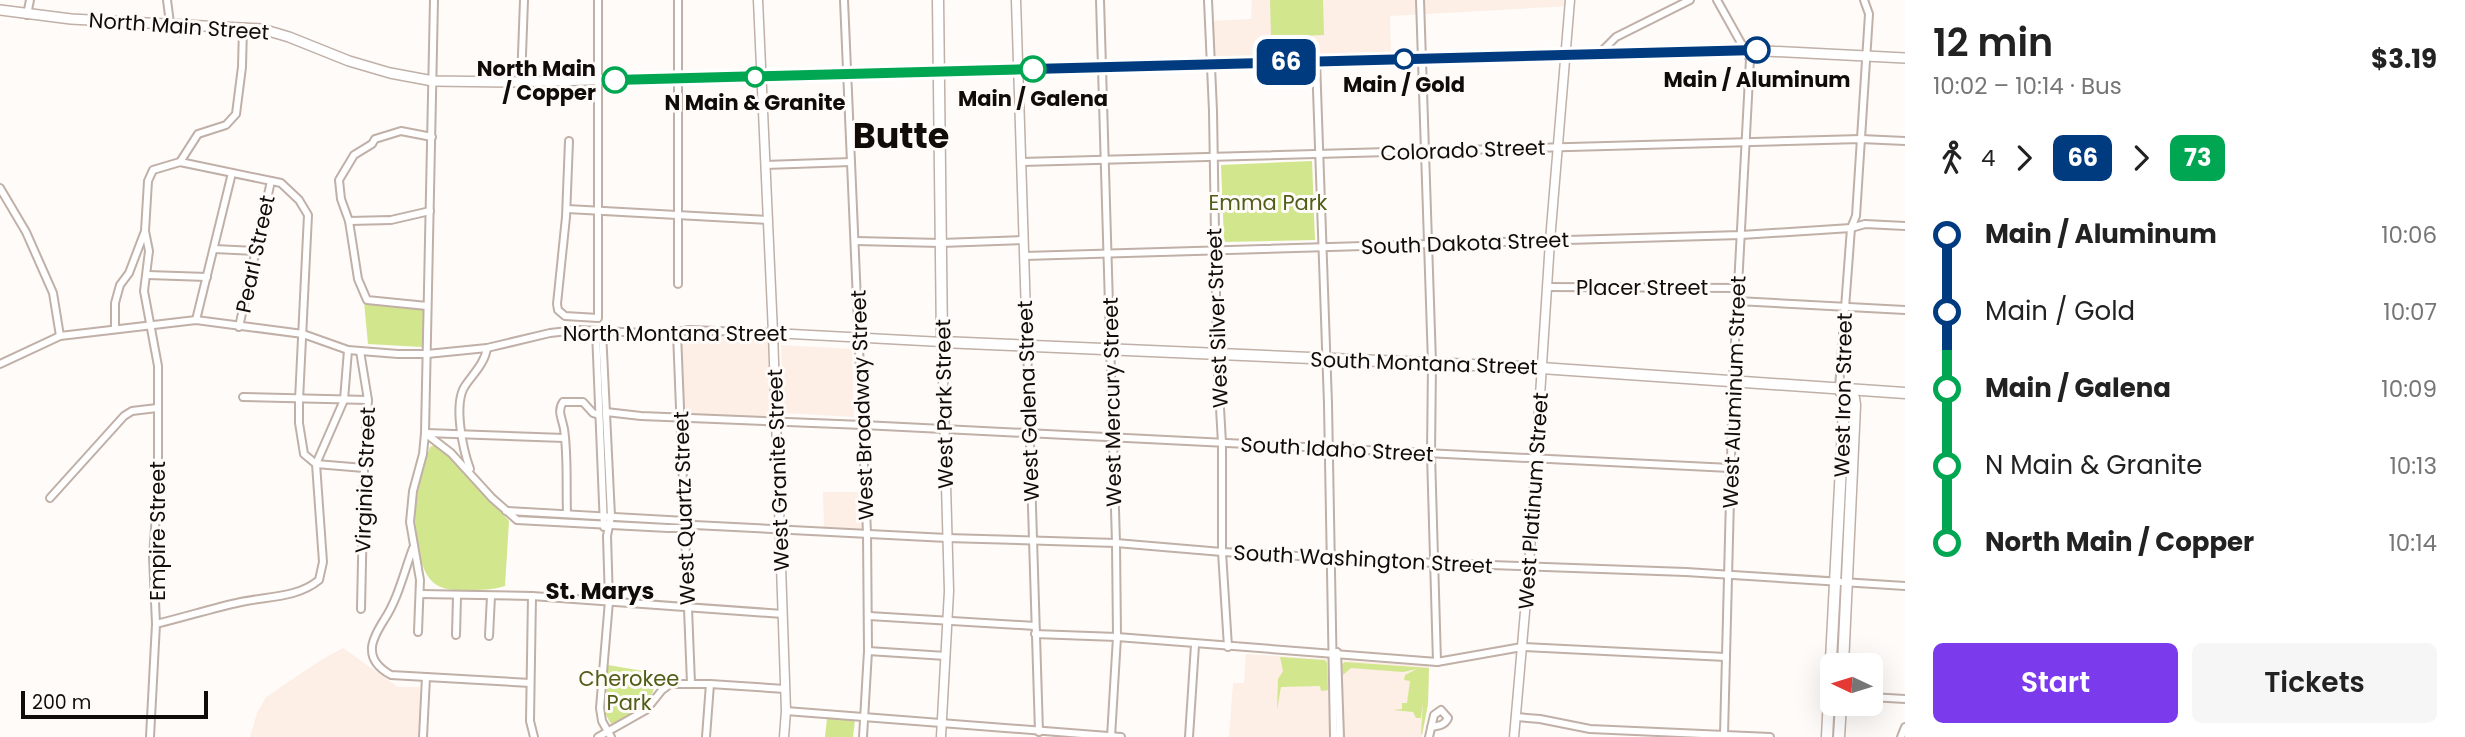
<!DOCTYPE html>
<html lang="en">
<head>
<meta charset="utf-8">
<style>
  :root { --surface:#fff; --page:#f6f6f6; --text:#222; --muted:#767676; --accent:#7c3aed }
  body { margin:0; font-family:Poppins,sans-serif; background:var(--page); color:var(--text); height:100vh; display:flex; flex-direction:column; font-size:26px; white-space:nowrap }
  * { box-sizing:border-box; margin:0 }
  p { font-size:23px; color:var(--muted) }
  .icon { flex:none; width:38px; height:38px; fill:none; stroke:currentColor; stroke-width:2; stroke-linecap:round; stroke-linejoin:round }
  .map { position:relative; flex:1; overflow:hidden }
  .details { display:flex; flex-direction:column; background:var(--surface); width:560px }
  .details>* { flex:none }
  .badge { padding:0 14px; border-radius:10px; font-size:24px; line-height:46px }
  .needle { width:46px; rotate:274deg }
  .tools { position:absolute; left:1820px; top:653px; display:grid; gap:14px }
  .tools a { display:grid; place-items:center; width:63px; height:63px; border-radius:10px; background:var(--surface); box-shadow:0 7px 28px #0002; font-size:35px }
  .scale { position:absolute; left:21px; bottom:18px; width:187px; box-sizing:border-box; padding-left:7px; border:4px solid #110c09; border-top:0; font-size:19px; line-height:24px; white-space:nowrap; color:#110c09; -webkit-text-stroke:5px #fefbf9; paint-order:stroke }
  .map>.badge { position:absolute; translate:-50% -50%; box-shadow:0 0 0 4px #fff }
  .legs { display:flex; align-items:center; gap:10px; height:77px; padding:0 28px; font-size:23px }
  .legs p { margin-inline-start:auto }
  .headline { display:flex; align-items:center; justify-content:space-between; height:119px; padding:0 28px }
  h1 { font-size:38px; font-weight:600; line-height:52px }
  .button { display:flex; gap:14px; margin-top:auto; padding:14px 28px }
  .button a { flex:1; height:80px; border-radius:10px; background:var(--accent); color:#fff; font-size:28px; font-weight:600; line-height:80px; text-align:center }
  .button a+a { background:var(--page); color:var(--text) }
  ul { padding:0 28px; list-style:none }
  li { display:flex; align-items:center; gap:24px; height:77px; font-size:26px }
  li i { display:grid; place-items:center; width:10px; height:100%; margin:0 9px; background:currentColor }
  li i::after { content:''; width:18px; height:18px; margin:-9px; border:5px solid; border-radius:50%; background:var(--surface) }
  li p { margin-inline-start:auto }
  li:first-child i { background:linear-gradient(#0000 50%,currentColor 0) }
  li:last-child i { background:linear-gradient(currentColor 50%,#0000 0) }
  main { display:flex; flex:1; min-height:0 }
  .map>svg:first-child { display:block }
  .built { fill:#fdeee6 }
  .green { fill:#d2e68d }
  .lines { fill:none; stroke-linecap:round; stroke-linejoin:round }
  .minor-casing { stroke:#c0b0a7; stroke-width:10 }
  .tertiary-casing { stroke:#c0b0a7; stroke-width:11 }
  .secondary-casing { stroke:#c0b0a7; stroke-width:12 }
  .primary-casing { stroke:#c0b0a7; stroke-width:13 }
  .minor { stroke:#fff; stroke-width:6 }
  .tertiary { stroke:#fff; stroke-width:8 }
  .secondary { stroke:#fff; stroke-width:9 }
  .primary { stroke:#fff; stroke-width:10 }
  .line-1-casing { stroke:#fff; stroke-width:16 }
  .line-2-casing { stroke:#fff; stroke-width:16 }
  .line-1 { stroke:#003b80; stroke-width:10 }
  .line-2 { stroke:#00a651; stroke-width:10 }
  .stop-1-dot { fill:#fff; stroke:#003b80; stroke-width:3.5 }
  .stop-2-dot { fill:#fff; stroke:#00a651; stroke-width:3.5 }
  .labels { text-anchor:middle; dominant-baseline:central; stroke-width:6; stroke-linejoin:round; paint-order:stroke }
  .street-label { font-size:21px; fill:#110c09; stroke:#fefbf9 }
  .stop-label { font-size:21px; font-weight:bold; fill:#110c09; stroke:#fefbf9 }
  .park-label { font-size:21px; fill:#515e18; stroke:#fefbf9 }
  .neighbourhood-label { font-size:23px; font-weight:bold; fill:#110c09; stroke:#fefbf9 }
  .town-label { font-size:35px; font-weight:bold; fill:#110c09; stroke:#fefbf9 }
</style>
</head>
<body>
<main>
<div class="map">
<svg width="1905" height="737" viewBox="0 0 1905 737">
  <rect width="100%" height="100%" fill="#fefbf9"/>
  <g class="built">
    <path d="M 1252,0 L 1570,0 L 1569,6 L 1390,16 L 1391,59 L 1211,64 L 1209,21 L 1251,19 Z"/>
    <path d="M 676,333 L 773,333 L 776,421 L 681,418 Z"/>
    <path d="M 781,345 L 852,349 L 854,417 L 784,413 Z"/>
    <path d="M 823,492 L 865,492 L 867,533 L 824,532 Z"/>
    <path d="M 343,648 L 398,687 L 420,687 L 419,737 L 250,737 L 257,713 L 266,697 L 321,660 Z"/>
    <path d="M 1246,654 L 1429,666 L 1428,703 L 1422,737 L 1229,737 L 1233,683 L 1244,683 Z"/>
  </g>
  <g class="green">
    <path d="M 1270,0 L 1323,0 L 1324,35 L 1271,37 Z"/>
    <path d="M 1312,161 L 1315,240 L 1224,242 L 1221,165 Z"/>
    <path d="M 364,302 L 424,308 L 422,347 L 368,344 Z"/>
    <path d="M 434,445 L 448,454 L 509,521 L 505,586 C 493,590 480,590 468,590 C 436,592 426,582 419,553 C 410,515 418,483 430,447 Z"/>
    <path d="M 1280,657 L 1325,660 L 1327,663 L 1328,690 L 1321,691 L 1320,686 L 1281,687 L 1277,710 L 1278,679 L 1283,671 Z"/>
    <path d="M 1345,662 L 1429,668 L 1428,704 L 1422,735 L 1421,733 L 1423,702 L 1421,718 L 1416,718 L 1413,712 L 1393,710 L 1402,709 L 1402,703 L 1407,703 L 1410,681 L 1404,680 L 1405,675 L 1417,669 L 1403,672 L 1351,668 L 1343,675 L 1341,665 Z"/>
    <path d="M 608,665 L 643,671 L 654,685 C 653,707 630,716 611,724 L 605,713 Z"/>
    <path d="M 827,718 L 855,720 L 853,737 L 825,737 Z"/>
  </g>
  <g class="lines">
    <g class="minor-casing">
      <g id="minor">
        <path d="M 167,0 L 170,23"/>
        <path d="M 678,0 L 678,284"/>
        <path d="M 844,0 L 867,533 L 868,651 L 863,737"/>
        <path d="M 1100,0 L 1116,543 L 1117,637 L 1111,737"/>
        <path d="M 1208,0 L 1213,111 L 1217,355 L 1222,443 L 1222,552 L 1228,647"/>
        <path d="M 1420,0 L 1432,363 L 1431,454 L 1437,662"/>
        <path d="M 1717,0 L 1750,59 L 1733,381 L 1724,735"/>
        <path d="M 27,15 L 30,0"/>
        <path d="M 1599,54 L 1616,37 L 1690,0"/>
        <path d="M 1316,61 L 1328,404 L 1334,737"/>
        <path d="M 521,82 L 524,0"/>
        <path d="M 569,141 L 566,217 L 557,304 L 558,310 L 565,316 L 598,318 L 598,0"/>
        <path d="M 180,162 L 198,134 L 226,125 L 236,114 L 242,67 L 243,27"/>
        <path d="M 1021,162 L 1861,139 L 1905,141"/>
        <path d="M 765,165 L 851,162"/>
        <path d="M 0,188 L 26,232 L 53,293 L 60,336"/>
        <path d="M 567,209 L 767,220"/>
        <path d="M 349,221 L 391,220 L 430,211"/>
        <path d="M 855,241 L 941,243 L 1024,240"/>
        <path d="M 214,249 L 256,251"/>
        <path d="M 1024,256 L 1741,235 L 1851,228 L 1865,224 L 1905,226"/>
        <path d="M 148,275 L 207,277"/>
        <path d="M 1547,287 L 1738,288"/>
        <path d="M 1737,301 L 1905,310"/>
        <path d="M 427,306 L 367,300 L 358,279 L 349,221 L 341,199 L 339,180 L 354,155 L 372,144 L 375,139 L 401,131 L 432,137"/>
        <path d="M 196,320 L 232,173"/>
        <path d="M 239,327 L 271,181"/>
        <path d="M 115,329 L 115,303 L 120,285 L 129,273 L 145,231"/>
        <path d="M 596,331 L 604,527"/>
        <path d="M 602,331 L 611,516 L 607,536 L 609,601 L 600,708 L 602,721 L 611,737"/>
        <path d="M 677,333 L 691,683"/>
        <path d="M 1027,346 L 1039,732"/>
        <path d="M 360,351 L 368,400 L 364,468 L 361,609"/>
        <path d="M 0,364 L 60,336 L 196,320 L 303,334 L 348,350 L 398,354 L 427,354 L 487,348 L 550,333 L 577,330 L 667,334 L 689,330 L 773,333"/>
        <path d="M 1839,388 L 1851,228 L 1856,216 L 1869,14 L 1864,0"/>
        <path d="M 243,397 L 368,400"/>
        <path d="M 606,412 L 641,416 L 863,425 L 1730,468"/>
        <path d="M 425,433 L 451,453 L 492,498 L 517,520 L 668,528 L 684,528 L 694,525 L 947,538 L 1116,543 L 1222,552 L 1435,563 L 1686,572 L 1905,586"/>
        <path d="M 426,433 L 564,438"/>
        <path d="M 470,469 C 463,450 453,404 465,386 C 473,374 485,363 487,348"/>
        <path d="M 50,498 L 124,416 L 132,411 L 157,408"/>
        <path d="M 506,511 L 686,521"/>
        <path d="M 567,514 C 566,486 568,456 564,429 C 562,418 557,411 563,402 L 583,402 L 593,413 L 599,415"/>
        <path d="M 413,548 C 404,572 398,599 384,620 C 379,628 371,641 372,650 C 372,662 382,670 391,675 L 530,683"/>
        <path d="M 420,594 L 532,596 L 783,614"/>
        <path d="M 532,596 L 530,721 L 534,737"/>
        <path d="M 869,616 L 1035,626"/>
        <path d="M 156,624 C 185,617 213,608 241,602 C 269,596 297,598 319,580 L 323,562 L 316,464 L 344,400 L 348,350"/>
        <path d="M 418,632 L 420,580 L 410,522 L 413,491 L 423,454 L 425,433 L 434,0"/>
        <path d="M 1035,634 L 1117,637 L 1437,662 L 1522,647 L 1726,657"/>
        <path d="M 456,635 L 457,596"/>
        <path d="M 489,636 L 491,596"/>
        <path d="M 868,651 L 946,656"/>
        <path d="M 1337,652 L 1340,737"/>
        <path d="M 1871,697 L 1905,699"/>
        <path d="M 786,711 L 1121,737"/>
        <path d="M 1516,717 L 1540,719 L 1590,729 L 1770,737"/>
        <path d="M 150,737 L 156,624 L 153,557 L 158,487 L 158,366 L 144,291 L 149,251 L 145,231 L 148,181 L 153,170 L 180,162 L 281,183 L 299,200 L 308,215 L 299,400 L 299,423 L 304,454 L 316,464 L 364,468"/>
        <path d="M 423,737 L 426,677"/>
        <path d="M 598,737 L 646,710 L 662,690 L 670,684 L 710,684 L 785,689"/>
        <path d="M 706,737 L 710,684"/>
        <path d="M 1189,737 L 1195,645"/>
        <path d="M 1429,737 L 1434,715 L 1441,710 L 1448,718 C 1445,725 1439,726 1431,727"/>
        <path d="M 1901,737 L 1905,727"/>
      </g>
    </g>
    <g class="tertiary-casing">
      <g id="tertiary">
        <path d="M 758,0 L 773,333 L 786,711 L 784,737"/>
        <path d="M 1016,0 L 1027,346"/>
        <path d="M 773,333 L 942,342 L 949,591 L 941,737"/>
        <path d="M 1514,737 L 1529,566 L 1550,241 L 1570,0"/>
      </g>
    </g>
    <g class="secondary-casing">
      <path id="secondary" d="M 0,10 L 71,19 L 262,29 L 289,37 L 349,61 L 390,73 L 433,81 L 510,82 L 1746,50 L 1905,58"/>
    </g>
    <g class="primary-casing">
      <g id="primary">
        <path d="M 938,0 L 942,342 L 1541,368 L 1905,393"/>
        <path d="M 1843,665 L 1855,405 L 1854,398 L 1847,389"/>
        <path d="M 1827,737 L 1844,409 L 1843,396 L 1839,388"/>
        <path d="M 1839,737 L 1841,704"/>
      </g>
    </g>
    <use href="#minor" class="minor"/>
    <use href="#tertiary" class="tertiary"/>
    <use href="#secondary" class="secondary"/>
    <use href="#primary" class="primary"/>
  </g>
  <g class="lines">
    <g class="line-1-casing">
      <path id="line-1" d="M 1033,69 L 1757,50"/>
    </g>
    <g class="line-2-casing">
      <path id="line-2" d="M 615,80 L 1033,69"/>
    </g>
    <use href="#line-1" class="line-1"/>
    <use href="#line-2" class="line-2"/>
  </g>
  <g class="stop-1-dot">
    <circle cx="1757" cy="50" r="12"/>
    <circle cx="1404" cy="59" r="9"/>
  </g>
  <g class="stop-2-dot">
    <circle cx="1033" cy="69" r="12"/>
    <circle cx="755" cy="77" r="9"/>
    <circle cx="615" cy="80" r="12"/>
  </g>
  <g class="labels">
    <g class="street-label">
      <text transform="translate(179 26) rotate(4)">North Main Street</text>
      <text transform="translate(1463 150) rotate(-2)">Colorado Street</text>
      <text transform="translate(1465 243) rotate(-2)">South Dakota Street</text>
      <text transform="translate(255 254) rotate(-78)">Pearl Street</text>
      <text x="1642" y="287">Placer Street</text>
      <text transform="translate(1217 318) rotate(-92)">West Silver Street</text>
      <text x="675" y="333">North Montana Street</text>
      <text transform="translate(1424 363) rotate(2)">South Montana Street</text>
      <text transform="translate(1734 392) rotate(-88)">West Aluminum Street</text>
      <text transform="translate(1843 395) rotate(-89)">West Iron Street</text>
      <text transform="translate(1028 401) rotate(-92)">West Galena Street</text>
      <text transform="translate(1112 402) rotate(-91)">West Mercury Street</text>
      <text transform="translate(944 404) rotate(-91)">West Park Street</text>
      <text transform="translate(862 405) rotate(-92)">West Broadway Street</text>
      <text transform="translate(1337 449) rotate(3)">South Idaho Street</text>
      <text transform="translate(778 470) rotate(-92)">West Granite Street</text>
      <text transform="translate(365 480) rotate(-88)">Virginia Street</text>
      <text transform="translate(1533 501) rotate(-86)">West Platinum Street</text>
      <text transform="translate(684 508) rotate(-92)">West Quartz Street</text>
      <text transform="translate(157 531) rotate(-90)">Empire Street</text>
      <text transform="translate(1363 559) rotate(3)">South Washington Street</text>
    </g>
    <g class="stop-label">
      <text x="596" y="68" text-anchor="end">North Main<tspan x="596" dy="24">/ Copper</tspan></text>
      <text x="1757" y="79">Main / Aluminum</text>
      <text x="1404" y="84">Main / Gold</text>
      <text x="1033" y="98">Main / Galena</text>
      <text x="755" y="102">N Main &amp; Granite</text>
    </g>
    <g class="park-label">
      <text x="1268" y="202">Emma Park</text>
      <text x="629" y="678">Cherokee<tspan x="629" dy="24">Park</tspan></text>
    </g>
    <g class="neighbourhood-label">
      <text x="600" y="591">St. Marys</text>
    </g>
    <g class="town-label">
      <text x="901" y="135">Butte</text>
    </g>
  </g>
</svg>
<div class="tools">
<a><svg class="needle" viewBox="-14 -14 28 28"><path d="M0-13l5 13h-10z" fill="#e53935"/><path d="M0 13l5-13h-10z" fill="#767676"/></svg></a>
</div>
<div class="scale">200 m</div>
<b class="badge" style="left:1286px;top:62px;background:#003b80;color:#fff">66</b>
</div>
<section class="details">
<div class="headline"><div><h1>12 min</h1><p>10:02 – 10:14 · Bus</p></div><b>$3.19</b></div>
<div class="legs"><svg class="icon" aria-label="walk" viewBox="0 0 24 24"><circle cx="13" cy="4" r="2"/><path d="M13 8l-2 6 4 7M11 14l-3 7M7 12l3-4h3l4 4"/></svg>4<svg class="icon" aria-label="forward" viewBox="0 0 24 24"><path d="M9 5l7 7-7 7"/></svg><b class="badge" style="background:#003b80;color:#fff">66</b><svg class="icon" aria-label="forward" viewBox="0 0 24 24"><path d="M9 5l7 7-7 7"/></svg><b class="badge" style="background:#00a651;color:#fff">73</b></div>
<ul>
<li><i style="color:#003b80"></i><b>Main / Aluminum</b><p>10:06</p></li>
<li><i style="color:#003b80"></i><span>Main / Gold</span><p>10:07</p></li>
<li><i style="color:#00a651"></i><b>Main / Galena</b><p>10:09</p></li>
<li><i style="color:#00a651"></i><span>N Main &amp; Granite</span><p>10:13</p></li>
<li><i style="color:#00a651"></i><b>North Main / Copper</b><p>10:14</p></li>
</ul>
<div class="button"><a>Start</a><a>Tickets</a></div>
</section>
</main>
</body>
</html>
